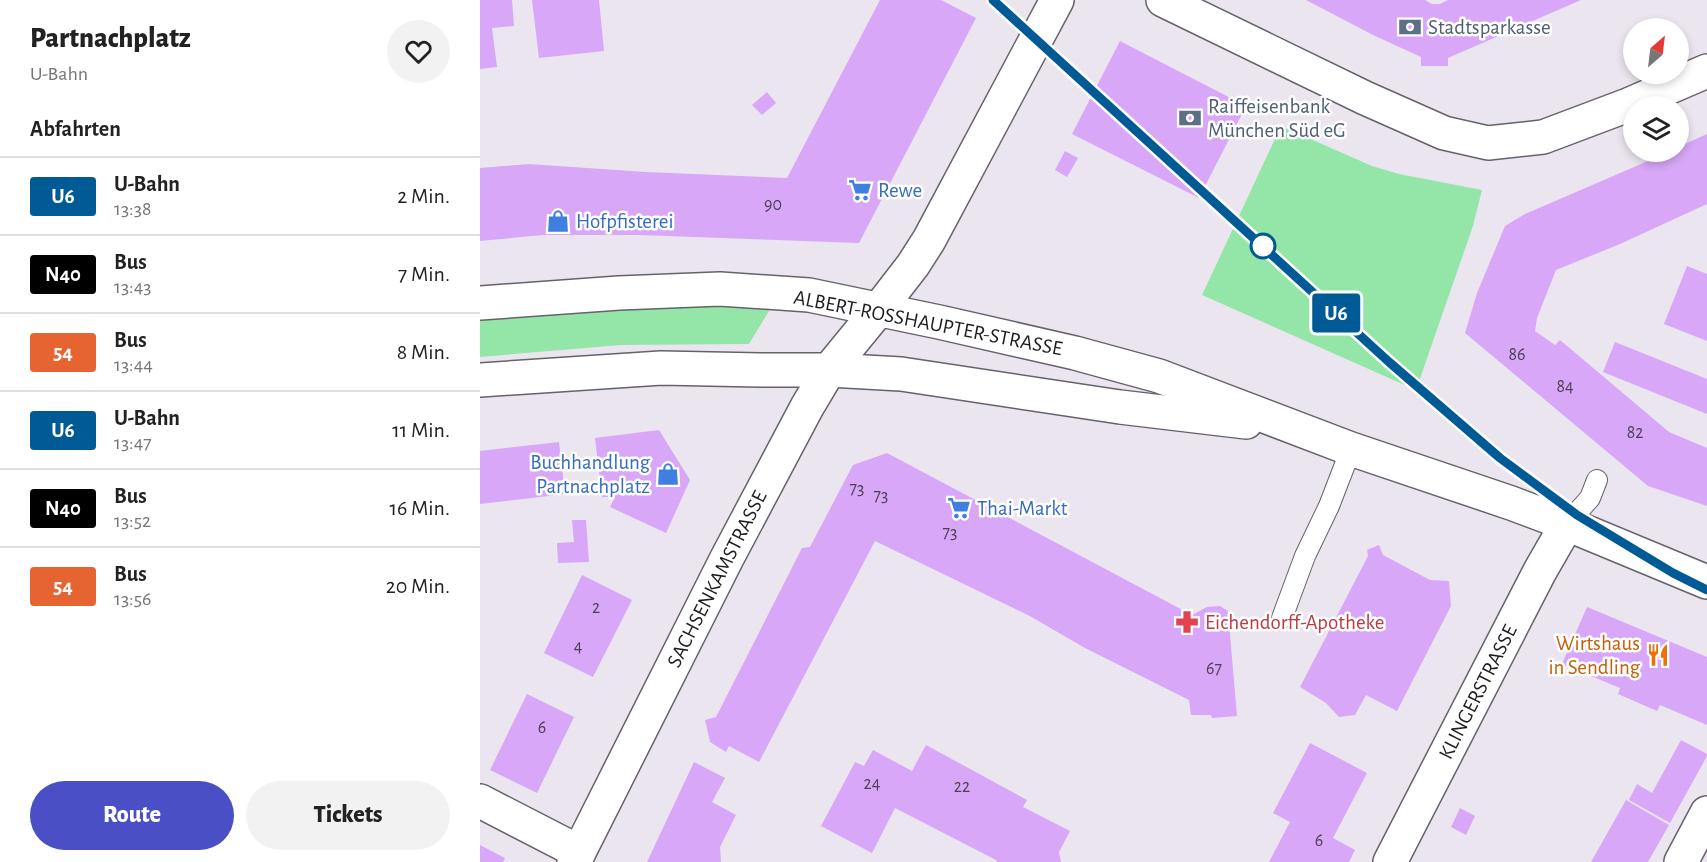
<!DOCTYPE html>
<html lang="de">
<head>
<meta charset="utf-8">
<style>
  :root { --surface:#fff; --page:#f2f2f2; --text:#222; --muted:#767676; --line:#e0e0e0; --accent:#4a4fc5 }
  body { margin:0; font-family:"Alegreya Sans",sans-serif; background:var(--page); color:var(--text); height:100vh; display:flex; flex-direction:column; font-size:22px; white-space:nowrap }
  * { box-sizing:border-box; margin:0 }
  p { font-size:20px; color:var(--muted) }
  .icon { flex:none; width:33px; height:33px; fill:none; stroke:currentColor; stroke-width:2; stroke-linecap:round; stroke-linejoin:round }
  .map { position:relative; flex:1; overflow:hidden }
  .sheet { display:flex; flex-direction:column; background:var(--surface); width:480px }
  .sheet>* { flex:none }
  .badge { padding:0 12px; border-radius:4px; font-size:21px; line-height:39px }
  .needle { width:39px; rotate:28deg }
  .fabs { position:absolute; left:1143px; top:18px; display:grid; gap:12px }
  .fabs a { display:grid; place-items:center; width:66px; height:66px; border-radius:50%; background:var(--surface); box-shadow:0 3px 9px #0003; font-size:30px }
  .map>.badge { position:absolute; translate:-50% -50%; box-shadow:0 0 0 3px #fff }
  h2 { padding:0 30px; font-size:22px; line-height:54px }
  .round { display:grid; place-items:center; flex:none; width:63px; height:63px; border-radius:32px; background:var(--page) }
  .overview { display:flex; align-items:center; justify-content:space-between; height:102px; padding:0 30px }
  h1 { font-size:28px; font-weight:800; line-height:45px }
  .cta { display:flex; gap:12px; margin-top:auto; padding:12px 30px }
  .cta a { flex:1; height:69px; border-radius:36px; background:var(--accent); color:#fff; font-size:24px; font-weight:800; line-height:69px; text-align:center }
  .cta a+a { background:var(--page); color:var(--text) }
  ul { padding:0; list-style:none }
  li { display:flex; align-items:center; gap:18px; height:78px; padding:0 30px; border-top:2px solid var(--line) }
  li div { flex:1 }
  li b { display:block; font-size:22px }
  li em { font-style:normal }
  li .badge { min-width:66px; font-weight:700; text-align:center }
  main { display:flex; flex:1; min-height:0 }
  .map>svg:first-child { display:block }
  .green { fill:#94e6a8 }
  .building { fill:#d8a7f8 }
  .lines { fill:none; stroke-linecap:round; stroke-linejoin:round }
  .lane-casing { stroke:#66616a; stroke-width:22 }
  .street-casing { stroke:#66616a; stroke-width:36 }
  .secondary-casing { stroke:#66616a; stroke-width:36 }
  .lane { stroke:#fff; stroke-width:20 }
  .street { stroke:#fff; stroke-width:33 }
  .secondary { stroke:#fff; stroke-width:33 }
  .line-casing { stroke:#fff; stroke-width:14 }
  .line { stroke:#005a96; stroke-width:9 }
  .stop-dot { fill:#fff; stroke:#005a96; stroke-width:3 }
  .labels { text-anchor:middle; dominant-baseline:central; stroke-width:5; stroke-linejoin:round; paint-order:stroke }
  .number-label { font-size:18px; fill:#4c3f56 }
  .service-label { font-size:21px; fill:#4e5e75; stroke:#fff; text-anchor:start }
  .shop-label { font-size:21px; fill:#366cbe; stroke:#fff; text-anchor:start }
  .street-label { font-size:21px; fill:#1e1c20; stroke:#fff }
  .health-label { font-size:21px; fill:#be3a42; stroke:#fff; text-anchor:start }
  .food-label { font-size:21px; fill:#c56008; stroke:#fff; text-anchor:end }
</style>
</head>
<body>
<main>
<section class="sheet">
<div class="overview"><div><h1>Partnachplatz</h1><p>U-Bahn</p></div><a class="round"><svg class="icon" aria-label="heart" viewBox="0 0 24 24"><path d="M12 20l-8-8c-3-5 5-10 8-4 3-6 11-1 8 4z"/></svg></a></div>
<h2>Abfahrten</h2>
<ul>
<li><span class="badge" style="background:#005a96;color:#fff">U6</span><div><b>U-Bahn</b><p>13:38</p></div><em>2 Min.</em></li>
<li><span class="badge" style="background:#000;color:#fff">N40</span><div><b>Bus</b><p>13:43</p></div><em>7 Min.</em></li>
<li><span class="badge" style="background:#e66432;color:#fff">54</span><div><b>Bus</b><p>13:44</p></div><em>8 Min.</em></li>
<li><span class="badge" style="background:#005a96;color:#fff">U6</span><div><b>U-Bahn</b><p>13:47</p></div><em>11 Min.</em></li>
<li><span class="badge" style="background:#000;color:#fff">N40</span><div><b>Bus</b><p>13:52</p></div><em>16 Min.</em></li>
<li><span class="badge" style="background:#e66432;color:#fff">54</span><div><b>Bus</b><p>13:56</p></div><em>20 Min.</em></li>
</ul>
<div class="cta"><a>Route</a><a>Tickets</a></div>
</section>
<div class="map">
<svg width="1227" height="862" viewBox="0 0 1227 862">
  <rect width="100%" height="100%" fill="#ebe5f0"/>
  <g class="green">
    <path d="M 801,126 L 892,166 L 919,174 L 1002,190 L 993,226 L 936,390 L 722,295 Z"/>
    <path d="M 212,304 L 292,306 L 269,344 L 141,345 L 0,357 L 0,318 Z"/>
  </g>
  <g class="building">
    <path d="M 0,0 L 32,0 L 34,26 L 12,28 L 17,67 L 0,69 Z"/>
    <path d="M 52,0 L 119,0 L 124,51 L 59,58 Z"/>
    <path d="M 400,0 L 461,0 L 496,18 L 379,243 L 159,235 L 63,235 L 0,241 L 0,168 L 49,164 L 166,172 L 307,178 Z"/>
    <path d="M 826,0 L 945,0 L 952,4 L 960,4 L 968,0 L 1101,0 L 968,58 L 968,66 L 941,66 L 941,57 L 893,35 Z"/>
    <path d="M 640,41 L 766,106 L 719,198 L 592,134 Z"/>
    <path d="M 287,92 L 296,103 L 282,115 L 272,105 Z"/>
    <path d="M 1227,134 L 1227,204 L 1140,244 L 1076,270 L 1057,318 L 1055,331 L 1075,345 L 1080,340 L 1189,432 L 1227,448 L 1227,506 L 1168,486 L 985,333 L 997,293 L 1025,226 L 1045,214 L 1189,152 L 1198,152 L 1198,147 Z"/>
    <path d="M 585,151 L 598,158 L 587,177 L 575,170 Z"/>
    <path d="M 1207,266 L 1227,274 L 1227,341 L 1184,324 Z"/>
    <path d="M 1135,342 L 1227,379 L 1227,414 L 1123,372 Z"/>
    <path d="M 179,430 L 210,480 L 186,533 L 130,507 L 135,497 L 122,497 L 115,438 Z"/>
    <path d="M 79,442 L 85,494 L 0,504 L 0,451 Z"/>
    <path d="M 407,453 L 712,615 L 727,607 L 740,606 L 748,611 L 757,716 L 732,718 L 731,715 L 711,715 L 709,700 L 605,648 L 548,615 L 395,541 L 279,762 L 249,746 L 246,752 L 230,742 L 225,720 L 236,717 L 322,548 L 330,547 L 373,465 Z"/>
    <path d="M 92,520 L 106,520 L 109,562 L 78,563 L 77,543 L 94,542 Z"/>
    <path d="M 899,545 L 903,555 L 950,580 L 969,581 L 971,606 L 917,711 L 886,695 L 875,715 L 859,717 L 846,703 L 820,687 L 888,556 L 887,550 Z"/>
    <path d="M 102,575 L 152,600 L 113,677 L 64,653 Z"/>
    <path d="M 1107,607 L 1227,657 L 1227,725 L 1180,705 L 1177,711 L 1138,694 L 1140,688 L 1082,664 Z"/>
    <path d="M 47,694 L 94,717 L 57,793 L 10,770 Z"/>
    <path d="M 1201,740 L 1227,754 L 1227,756 L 1190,823 L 1149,800 L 1157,784 L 1172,793 Z"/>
    <path d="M 830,743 L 887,773 L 853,838 L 875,850 L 869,862 L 789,862 L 810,822 L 793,813 Z"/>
    <path d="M 446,745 L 547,800 L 543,807 L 590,831 L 579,852 L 581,862 L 517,862 L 516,860 L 415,808 L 392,853 L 341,826 L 375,762 L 384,766 L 393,750 L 432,771 Z"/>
    <path d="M 214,762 L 245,778 L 232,802 L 256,815 L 240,847 L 241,862 L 167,862 Z"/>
    <path d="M 1146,800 L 1189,825 L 1168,862 L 1111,862 Z"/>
    <path d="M 980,808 L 995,816 L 986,835 L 971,827 Z"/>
    <path d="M 0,845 L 25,858 L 23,862 L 0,862 Z"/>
  </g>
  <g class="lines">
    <g class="lane-casing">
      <g id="lane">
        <path d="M 1087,524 L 1110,498 L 1117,480"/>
        <path d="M 802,618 L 825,556 L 849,506 L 871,449"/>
      </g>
    </g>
    <g class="street-casing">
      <g id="street">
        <path d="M 683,0 L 885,98 L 964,133 L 1008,143 L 1063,137 L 1148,105 L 1227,71"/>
        <path d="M 399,309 L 433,265 L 449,240 L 577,0"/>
        <path d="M 0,801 L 99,852"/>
        <path d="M 910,862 L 1060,571 L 1087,524"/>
        <path d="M 1201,862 L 1227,813"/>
      </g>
    </g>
    <g class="secondary-casing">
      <g id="secondary">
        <path d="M 0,303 L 139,293 L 240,289 L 329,295 L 459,322 L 595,353 L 679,376 L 871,449 L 1031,503 L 1087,524 L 1227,582"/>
        <path d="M 0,380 L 181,368 L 280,370 L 349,370 L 421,374 L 640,407 L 766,422"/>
        <path d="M 94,862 L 247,558 L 327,407 L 349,370 L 399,309"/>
      </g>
    </g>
    <use href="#lane" class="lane"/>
    <use href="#street" class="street"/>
    <use href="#secondary" class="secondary"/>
  </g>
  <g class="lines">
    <g class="line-casing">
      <path id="line" d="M 513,0 L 909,362 L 1020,458 L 1097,515 L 1193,573 L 1227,590"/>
    </g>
    <use href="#line" class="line"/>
  </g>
  <defs>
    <g id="bank-bare" transform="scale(1.8)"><path d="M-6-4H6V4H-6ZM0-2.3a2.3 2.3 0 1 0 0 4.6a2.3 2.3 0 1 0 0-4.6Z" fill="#5c6f8a" stroke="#fff" stroke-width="2.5" paint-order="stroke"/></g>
    <g id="supermarket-bare" transform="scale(1.8)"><path d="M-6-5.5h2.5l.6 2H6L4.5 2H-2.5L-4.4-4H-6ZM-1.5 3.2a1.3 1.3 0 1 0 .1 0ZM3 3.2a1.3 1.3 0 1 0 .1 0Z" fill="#3f7fe0" stroke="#fff" stroke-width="2.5" paint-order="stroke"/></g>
    <g id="shop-bare" transform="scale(1.8)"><path d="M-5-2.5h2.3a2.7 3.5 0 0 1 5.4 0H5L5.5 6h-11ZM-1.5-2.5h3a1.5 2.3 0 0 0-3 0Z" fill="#3f7fe0" stroke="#fff" stroke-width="2.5" paint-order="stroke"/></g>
    <g id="pharmacy-bare" transform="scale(1.8)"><path d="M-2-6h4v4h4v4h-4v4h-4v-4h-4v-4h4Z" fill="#e0444e" stroke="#fff" stroke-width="2.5" paint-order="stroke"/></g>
    <g id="restaurant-bare" transform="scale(1.8)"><path d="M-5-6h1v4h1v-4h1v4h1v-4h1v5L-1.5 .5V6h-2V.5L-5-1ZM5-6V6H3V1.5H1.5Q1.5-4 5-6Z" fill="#e8710a" stroke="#fff" stroke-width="2.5" paint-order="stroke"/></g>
  </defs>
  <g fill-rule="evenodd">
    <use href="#bank-bare" x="930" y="27"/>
    <use href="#bank-bare" x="710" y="118"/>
    <use href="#supermarket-bare" x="380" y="190"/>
    <use href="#shop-bare" x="78" y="221"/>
    <use href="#shop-bare" x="188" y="474"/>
    <use href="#supermarket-bare" x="479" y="508"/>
    <use href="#pharmacy-bare" x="707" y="622"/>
    <use href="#restaurant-bare" x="1178" y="655"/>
  </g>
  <circle class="stop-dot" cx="783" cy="246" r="12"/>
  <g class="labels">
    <g class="number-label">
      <text x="293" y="205">90</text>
      <text x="1037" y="355">86</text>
      <text x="1085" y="387">84</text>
      <text x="1155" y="433">82</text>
      <text x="377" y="489">73</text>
      <text x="401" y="496">73</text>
      <text x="470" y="533">73</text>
      <text x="116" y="608">2</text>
      <text x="98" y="647">4</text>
      <text x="734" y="669">67</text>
      <text x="62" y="728">6</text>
      <text x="392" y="784">24</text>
      <text x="482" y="787">22</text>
      <text x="839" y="841">6</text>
    </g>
    <g class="service-label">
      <text x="948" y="27">Stadtsparkasse</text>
      <text x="728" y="106">Raiffeisenbank<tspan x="728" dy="24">München Süd eG</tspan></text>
    </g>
    <g class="shop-label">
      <text x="398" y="190">Rewe</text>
      <text x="96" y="221">Hofpfisterei</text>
      <text x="170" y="462" text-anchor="end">Buchhandlung<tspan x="170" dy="24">Partnachplatz</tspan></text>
      <text x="497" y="508">Thai-Markt</text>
    </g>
    <g class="street-label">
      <text transform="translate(448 323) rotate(11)">ALBERT-ROSSHAUPTER-STRASSE</text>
      <text transform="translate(237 579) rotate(-63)">SACHSENKAMSTRASSE</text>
      <text transform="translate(998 692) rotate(-63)">KLINGERSTRASSE</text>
    </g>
    <g class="health-label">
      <text x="725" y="622">Eichendorff-Apotheke</text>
    </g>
    <g class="food-label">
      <text x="1160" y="643">Wirtshaus<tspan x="1160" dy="24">in Sendling</tspan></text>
    </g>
  </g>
</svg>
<div class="fabs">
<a><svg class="needle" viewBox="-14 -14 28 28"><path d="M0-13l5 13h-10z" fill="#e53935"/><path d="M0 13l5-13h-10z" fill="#767676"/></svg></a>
<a><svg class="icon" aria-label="layers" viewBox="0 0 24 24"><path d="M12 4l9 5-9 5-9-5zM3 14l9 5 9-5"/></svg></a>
</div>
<b class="badge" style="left:856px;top:313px;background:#005a96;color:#fff">U6</b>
</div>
</main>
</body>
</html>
